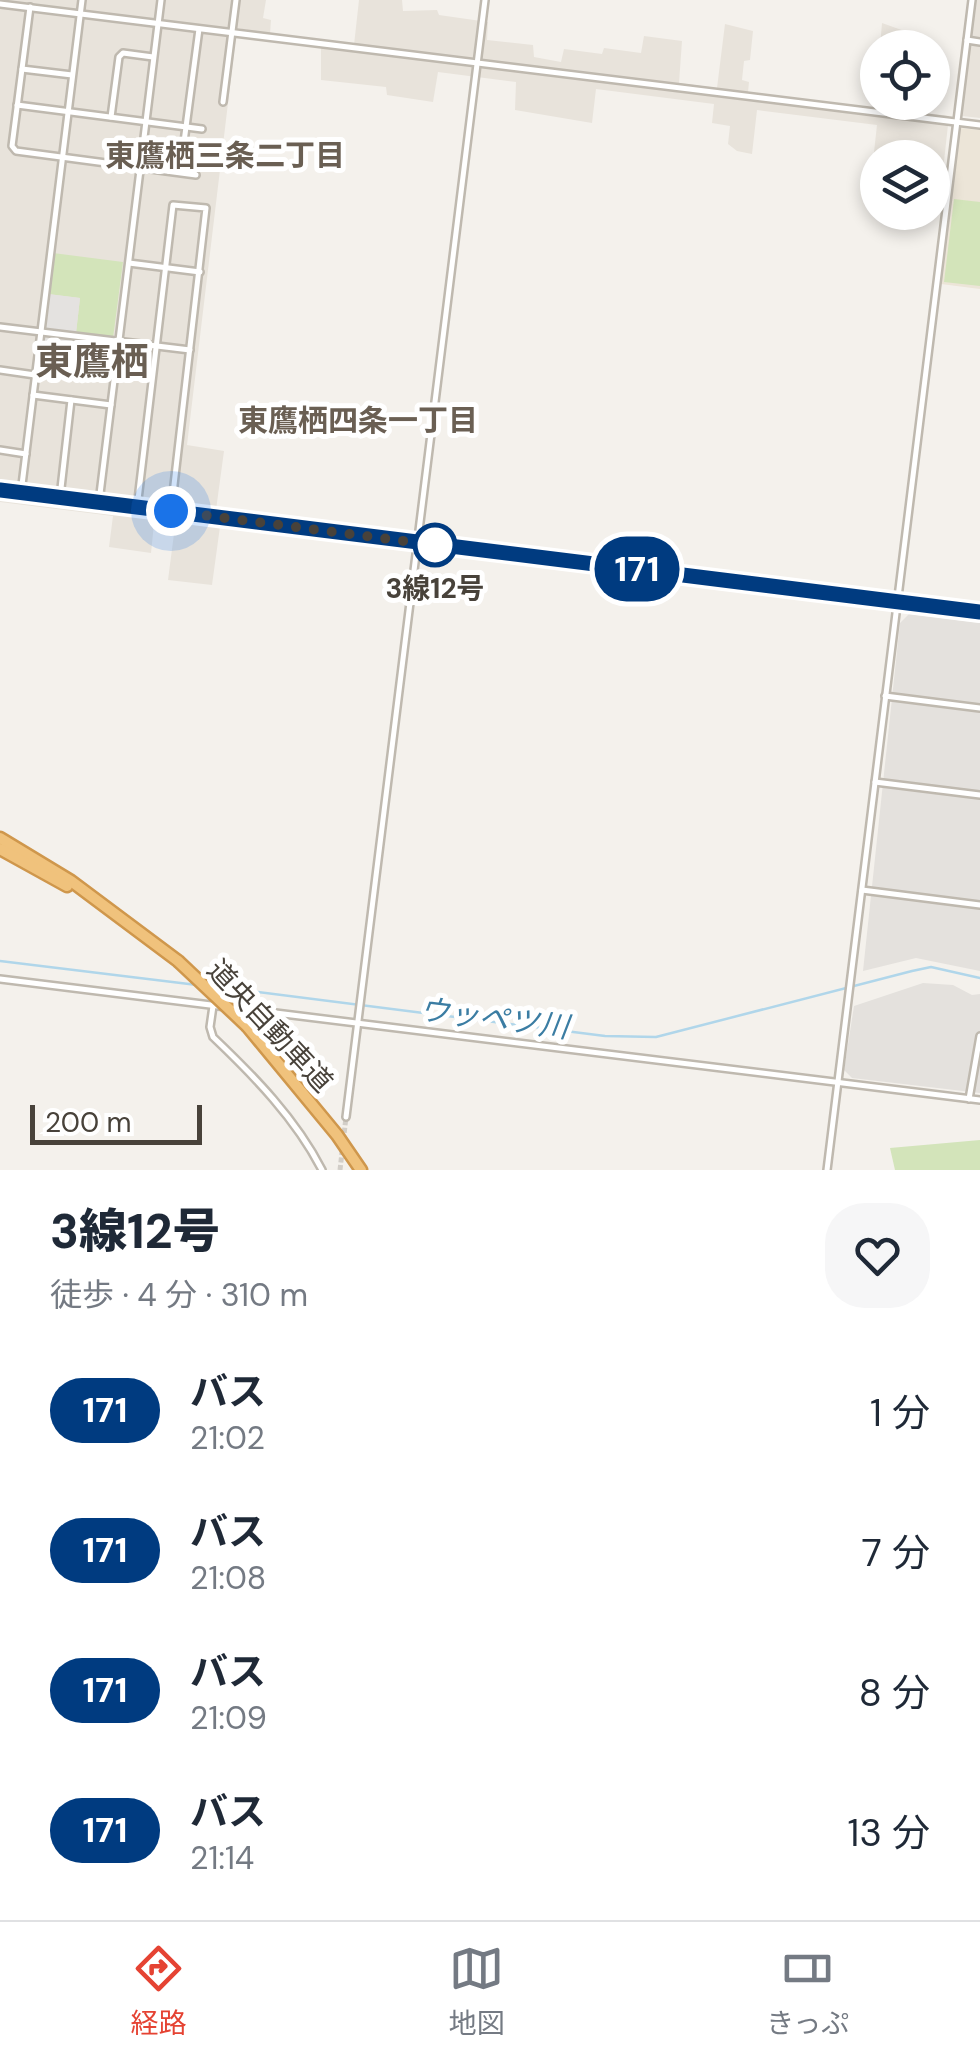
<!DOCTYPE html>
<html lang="ja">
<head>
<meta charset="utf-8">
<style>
  :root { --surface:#fff; --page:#f6f6f7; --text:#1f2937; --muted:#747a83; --line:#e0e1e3; --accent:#e54333 }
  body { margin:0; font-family:"DM Sans","Noto Sans JP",sans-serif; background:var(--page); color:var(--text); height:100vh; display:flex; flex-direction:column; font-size:38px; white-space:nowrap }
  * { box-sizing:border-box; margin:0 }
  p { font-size:32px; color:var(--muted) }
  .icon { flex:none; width:55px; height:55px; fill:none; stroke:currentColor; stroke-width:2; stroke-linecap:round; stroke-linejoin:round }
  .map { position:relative; height:1170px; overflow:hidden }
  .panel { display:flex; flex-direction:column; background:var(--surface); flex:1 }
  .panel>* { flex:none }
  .badge { padding:0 20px; border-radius:32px; font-size:35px; line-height:65px }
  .fabs { position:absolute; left:860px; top:30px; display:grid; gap:20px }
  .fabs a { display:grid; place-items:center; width:90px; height:90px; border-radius:50%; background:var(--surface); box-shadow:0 5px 15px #0003; font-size:50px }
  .scale { position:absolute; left:30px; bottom:25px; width:172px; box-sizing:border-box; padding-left:10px; border:5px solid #48423a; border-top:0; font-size:28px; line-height:35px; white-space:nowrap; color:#48423a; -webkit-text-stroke:8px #fff; paint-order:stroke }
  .you { position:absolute; width:50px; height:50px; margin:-25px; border:8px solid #fff; border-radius:50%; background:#1a73e8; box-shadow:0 0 0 15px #1a73e833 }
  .map>.badge { position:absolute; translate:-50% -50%; box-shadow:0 0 0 5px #fff }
  .round { display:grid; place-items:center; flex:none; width:105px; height:105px; border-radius:40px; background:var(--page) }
  .head { display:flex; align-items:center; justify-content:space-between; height:170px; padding:0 50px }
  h1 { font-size:48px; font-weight:800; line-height:75px }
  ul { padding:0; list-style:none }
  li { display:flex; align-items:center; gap:30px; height:140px; padding:0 50px }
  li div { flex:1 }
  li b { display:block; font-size:38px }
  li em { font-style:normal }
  li .badge { min-width:110px; font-weight:700; text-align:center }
  .menu { display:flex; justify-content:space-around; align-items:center; height:140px; border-top:2px solid var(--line); background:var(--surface); font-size:28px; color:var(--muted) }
  .menu a { display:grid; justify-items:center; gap:5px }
  .menu .current { color:var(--accent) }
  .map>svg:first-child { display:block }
  .residential { fill:#e8e3db }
  .industrial { fill:#e4e1dd }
  .education { fill:#ece5d8 }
  .green { fill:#d3e4ba }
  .parking { fill:#e4e2e0 }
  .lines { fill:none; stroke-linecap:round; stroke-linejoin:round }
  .stream { stroke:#b0d6ea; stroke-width:2.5 }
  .minor-tunnel { stroke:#d2cec8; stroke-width:5; stroke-dasharray:5 2.5; stroke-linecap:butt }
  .minor-casing { stroke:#bfb9af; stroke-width:10 }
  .tertiary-casing { stroke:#bfb9af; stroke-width:11 }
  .motorway-casing { stroke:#cf974c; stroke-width:15 }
  .minor { stroke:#fff; stroke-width:5 }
  .tertiary { stroke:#fff; stroke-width:6 }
  .motorway { stroke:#f0c27c; stroke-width:10 }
  .motorway-bridge-casing { stroke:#cf974c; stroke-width:15; stroke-linecap:butt }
  .motorway-bridge { stroke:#f0c27c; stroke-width:10 }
  .line-casing { stroke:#fff; stroke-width:22 }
  .line { stroke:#003b80; stroke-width:15 }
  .walk { stroke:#48423a; stroke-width:10; stroke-dasharray:0 18 }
  .stop-dot { fill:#fff; stroke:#003b80; stroke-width:5 }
  .labels { text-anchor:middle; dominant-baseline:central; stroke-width:10; stroke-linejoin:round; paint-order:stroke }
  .stop-label { font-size:28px; font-weight:bold; fill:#48423a; stroke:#fff }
  .street-label { font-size:28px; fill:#48423a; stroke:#fff }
  .neighbourhood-label { font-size:30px; font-weight:bold; fill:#6a5f53; stroke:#fff }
  .water-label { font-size:30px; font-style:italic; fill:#3b7da3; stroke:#fff }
  .district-label { font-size:38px; font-weight:bold; fill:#6a5f53; stroke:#fff }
</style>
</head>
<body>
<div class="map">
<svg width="980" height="1170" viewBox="0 0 980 1170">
  <rect width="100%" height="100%" fill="#f4f1ec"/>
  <g class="residential">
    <path d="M 0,0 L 266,0 L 263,18 L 271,20 L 270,34 L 237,28 L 187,445 L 224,451 L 216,510 L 222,512 L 212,585 L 168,580 L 175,526 L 154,524 L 151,553 L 109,547 L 113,516 L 0,502 Z"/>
    <path d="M 359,0 L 402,0 L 403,11 L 437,10 L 439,15 L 488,22 L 487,40 L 533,45 L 534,57 L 561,62 L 564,49 L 602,54 L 604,48 L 641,53 L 644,36 L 682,41 L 679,83 L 717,88 L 725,24 L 753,31 L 750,60 L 744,61 L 742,80 L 749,82 L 748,92 L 874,108 L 877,73 L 878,102 L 913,103 L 912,111 L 949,116 L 943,170 L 933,169 L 932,158 L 878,158 L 877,161 L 873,161 L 877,125 L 757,110 L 752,154 L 737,151 L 728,144 L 730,126 L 712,123 L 714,104 L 596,89 L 592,123 L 515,110 L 516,82 L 438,72 L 433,102 L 387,95 L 386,87 L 321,80 L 321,41 L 354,45 Z"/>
    <path d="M 976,0 L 980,0 L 980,118 L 962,116 Z"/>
    <path d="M 882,23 L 921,37 L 920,47 L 880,47 Z"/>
  </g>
  <g class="industrial">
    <path d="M 909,614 L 980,623 L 980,971 L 916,958 L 863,971 L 900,623 Z"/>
    <path d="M 923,983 L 953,985 L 972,995 L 980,994 L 980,1093 L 852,1078 L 844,1070 L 854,1006 Z"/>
  </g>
  <path class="education" d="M 960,128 L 980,130 L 980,289 L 941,284 Z"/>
  <g class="green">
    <path d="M 954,199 L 980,202 L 980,286 L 944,282 Z"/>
    <path d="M 53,253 L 123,262 L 113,338 L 76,333 L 80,298 L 48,294 Z"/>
    <path d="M 980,1140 L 980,1170 L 895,1170 L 890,1148 Z"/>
  </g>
  <g class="parking">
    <path d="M 48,294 L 80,298 L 76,333 L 45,330 Z"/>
    <path d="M 44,337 L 81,341 L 78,366 L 42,363 Z"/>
  </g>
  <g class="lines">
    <g class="stream">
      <path d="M 0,961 L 197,985"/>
      <path d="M 210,986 L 605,1036 L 656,1037 L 912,971 L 931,967 L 980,978"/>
    </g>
    <path class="minor-tunnel" d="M 340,1170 L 346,1117"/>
    <g class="minor-casing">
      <g id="minor">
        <path d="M 0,4 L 980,125"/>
        <path d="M 30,7 L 12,146 L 16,151 L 196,175"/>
        <path d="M 967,40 L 980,42"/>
        <path d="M 22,69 L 72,75"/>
        <path d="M 223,102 L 236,0"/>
        <path d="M 17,105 L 202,129"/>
        <path d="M 111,117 L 119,57 L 123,53 L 153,57"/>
        <path d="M 180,172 L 199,29"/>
        <path d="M 129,263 L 200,272"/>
        <path d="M 0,327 L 190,350"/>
        <path d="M 0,370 L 35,375"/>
        <path d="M 33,395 L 111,405"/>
        <path d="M 0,450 L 26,454"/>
        <path d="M 21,493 L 82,0"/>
        <path d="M 60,497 L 71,400"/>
        <path d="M 99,502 L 161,0"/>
        <path d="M 137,508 L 173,205 L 206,208 L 171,511"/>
        <path d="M 885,696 L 980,708"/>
        <path d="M 875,782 L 980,795"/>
        <path d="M 862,890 L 980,905"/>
        <path d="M 0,979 L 980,1100"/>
        <path d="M 213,1006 L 210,1027 L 213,1037 C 254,1076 296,1119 322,1170"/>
        <path d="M 969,1099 L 980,1036"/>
        <path d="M 346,1117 L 485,0"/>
        <path d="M 827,1170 L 972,0"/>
      </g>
    </g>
    <g class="tertiary-casing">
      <path id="tertiary" d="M 0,491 L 980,612"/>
    </g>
    <g class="motorway-casing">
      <g id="motorway">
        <path d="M 0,838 L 71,881 L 178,961"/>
        <path d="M 0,849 L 67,886"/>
        <path d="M 247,1026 L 337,1135 L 361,1170"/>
      </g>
    </g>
    <use href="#minor" class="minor"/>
    <use href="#tertiary" class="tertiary"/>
    <use href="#motorway" class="motorway"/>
    <g class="motorway-bridge-casing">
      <path id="motorway-bridge" d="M 178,961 L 247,1026"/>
    </g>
    <use href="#motorway-bridge" class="motorway-bridge"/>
  </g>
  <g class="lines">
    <g class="line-casing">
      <path id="line" d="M 0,490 L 980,612"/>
    </g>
    <use href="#line" class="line"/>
    <path class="walk" d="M 171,511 L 435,545"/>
  </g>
  <circle class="stop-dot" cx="435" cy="545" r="20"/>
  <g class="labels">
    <g class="stop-label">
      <text x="435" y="588">3線12号</text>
    </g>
    <g class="street-label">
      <text transform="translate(270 1026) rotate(47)">道央自動車道</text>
    </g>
    <g class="neighbourhood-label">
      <text x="225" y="155">東鷹栖三条二丁目</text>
      <text x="358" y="420">東鷹栖四条一丁目</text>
    </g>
    <g class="water-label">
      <text transform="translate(494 1018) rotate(7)">ウッペツ川</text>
    </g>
    <g class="district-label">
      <text x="92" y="362">東鷹栖</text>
    </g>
  </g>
</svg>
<div class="fabs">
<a><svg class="icon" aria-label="locate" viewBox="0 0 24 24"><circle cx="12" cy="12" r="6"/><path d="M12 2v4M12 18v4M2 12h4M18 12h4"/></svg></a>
<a><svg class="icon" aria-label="layers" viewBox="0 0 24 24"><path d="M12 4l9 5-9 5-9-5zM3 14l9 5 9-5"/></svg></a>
</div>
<div class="scale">200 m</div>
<div class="you" style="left:171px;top:511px"></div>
<b class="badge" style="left:637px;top:569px;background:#003b80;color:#fff">171</b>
</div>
<section class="panel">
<div class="head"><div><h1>3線12号</h1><p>徒歩 · 4 分 · 310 m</p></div><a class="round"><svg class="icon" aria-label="heart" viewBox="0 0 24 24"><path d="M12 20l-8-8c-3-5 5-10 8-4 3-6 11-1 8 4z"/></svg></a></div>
<ul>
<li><span class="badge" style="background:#003b80;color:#fff">171</span><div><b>バス</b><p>21:02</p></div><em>1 分</em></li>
<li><span class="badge" style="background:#003b80;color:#fff">171</span><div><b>バス</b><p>21:08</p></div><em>7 分</em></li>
<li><span class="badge" style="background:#003b80;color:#fff">171</span><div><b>バス</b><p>21:09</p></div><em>8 分</em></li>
<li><span class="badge" style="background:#003b80;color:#fff">171</span><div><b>バス</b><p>21:14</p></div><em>13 分</em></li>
</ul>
</section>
<nav class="menu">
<a class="current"><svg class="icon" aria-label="directions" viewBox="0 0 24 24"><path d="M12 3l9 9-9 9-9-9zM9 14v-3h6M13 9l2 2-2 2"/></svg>経路</a>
<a><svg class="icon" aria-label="map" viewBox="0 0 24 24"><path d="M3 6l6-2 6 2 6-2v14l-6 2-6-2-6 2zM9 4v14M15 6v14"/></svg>地図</a>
<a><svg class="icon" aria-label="tickets" viewBox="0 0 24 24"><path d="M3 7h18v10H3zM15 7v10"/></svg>きっぷ</a>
</nav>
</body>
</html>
